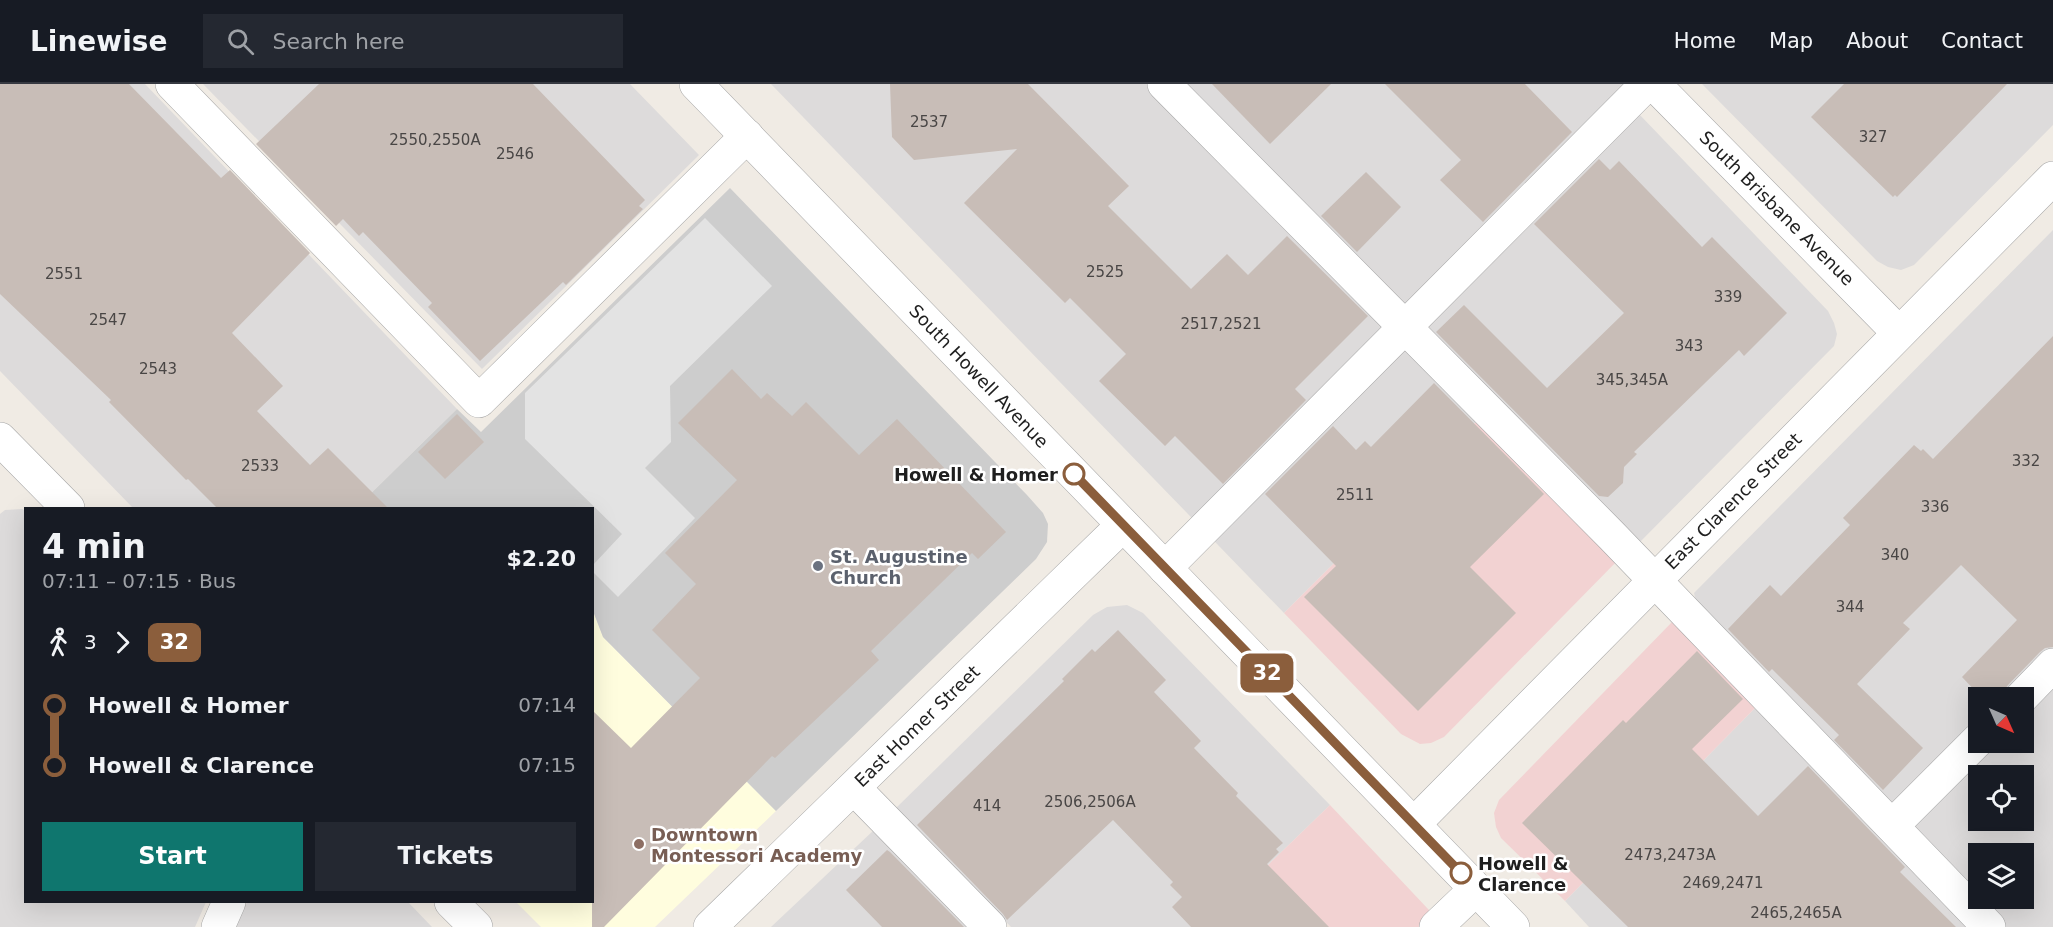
<!DOCTYPE html>
<html lang="en">
<head>
<meta charset="utf-8">
<style>
  :root { --surface:#171b24; --page:#242831; --text:#f1f3f6; --muted:#9ea1a6; --line:#363941; --accent:#0f766e }
  body { margin:0; font-family:"DejaVu Sans",sans-serif; background:var(--page); color:var(--text); height:100vh; display:flex; flex-direction:column; font-size:22px; white-space:nowrap }
  * { box-sizing:border-box; margin:0 }
  p { font-size:20px; color:var(--muted) }
  .icon { flex:none; width:33px; height:33px; fill:none; stroke:currentColor; stroke-width:2; stroke-linecap:round; stroke-linejoin:round }
  .map { position:relative; flex:1; overflow:hidden }
  .panel { position:absolute; left:24px; top:423px; width:570px; height:396px; display:flex; flex-direction:column; background:var(--surface); border-radius:0px; box-shadow:0 6px 24px #0002 }
  .panel>* { flex:none }
  .badge { padding:0 12px; border-radius:9px; font-size:21px; line-height:39px }
  .needle { width:39px; rotate:135deg }
  .buttons { position:absolute; left:1968px; top:603px; display:grid; gap:12px }
  .buttons a { display:grid; place-items:center; width:66px; height:66px; border-radius:0px; background:var(--surface); box-shadow:0 6px 24px #0002; font-size:30px }
  .map>.badge { position:absolute; translate:-50% -50%; box-shadow:0 0 0 3px #fff }
  .legs { display:flex; align-items:center; gap:9px; height:66px; padding:0 18px; font-size:20px }
  .legs p { margin-inline-start:auto }
  .overview { display:flex; align-items:center; justify-content:space-between; height:102px; padding:0 18px }
  h1 { font-size:33px; font-weight:600; line-height:45px }
  .cta { display:flex; gap:12px; margin-top:auto; padding:12px 18px }
  .cta a { flex:1; height:69px; border-radius:0px; background:var(--accent); color:#fff; font-size:24px; font-weight:600; line-height:69px; text-align:center }
  .cta a+a { background:var(--page); color:var(--text) }
  ul { padding:0 18px; list-style:none }
  li { display:flex; align-items:center; gap:21px; height:60px; font-size:22px }
  li i { display:grid; place-items:center; width:9px; height:100%; margin:0 8px; background:currentColor }
  li i::after { content:''; width:15px; height:15px; margin:-8px; border:4px solid; border-radius:50%; background:var(--surface) }
  li p { margin-inline-start:auto }
  li:first-child i { background:linear-gradient(#0000 50%,currentColor 0) }
  li:last-child i { background:linear-gradient(currentColor 50%,#0000 0) }
  header { display:flex; align-items:center; gap:36px; box-sizing:border-box; height:84px; padding:0 30px; background:var(--surface); border-bottom:2px solid var(--line) }
  header strong { font-size:28px }
  nav { display:flex; gap:33px; margin-inline-start:auto; font-size:21px }
  .search { width:420px; height:54px; background:var(--page); display:flex; align-items:center; gap:15px; box-sizing:border-box; padding:0 21px; border-radius:0px; color:var(--muted); font-size:22px }
  .map>svg:first-child { display:block }
  .residential { fill:#dddbdb; fill-rule:evenodd }
  .commercial { fill:#f2d2d2 }
  .education { fill:#fffdde }
  .religious { fill:#cdcdcd }
  .parking { fill:#e3e3e3 }
  .building { fill:#c8bdb7 }
  .lines { fill:none; stroke-linecap:round; stroke-linejoin:round }
  .minor-casing { stroke:#a6a6a6; stroke-width:34 }
  .minor { stroke:#fff; stroke-width:33 }
  .line-1-casing { stroke:#fff; stroke-width:14 }
  .line-1 { stroke:#8b5e3c; stroke-width:9 }
  .stop-1-dot { fill:#fff; stroke:#8b5e3c; stroke-width:3 }
  .worship-dot { fill:#6b7280; stroke:#fff; stroke-width:2 }
  .education-dot { fill:#8d6e63; stroke:#fff; stroke-width:2 }
  .labels { text-anchor:middle; dominant-baseline:central; stroke-width:5; stroke-linejoin:round; paint-order:stroke }
  .number-label { font-size:15px; fill:#494645 }
  .street-label { font-size:18px; fill:#1f1f1f; stroke:#fff }
  .stop-label { font-size:18px; font-weight:bold; fill:#1f1f1f; stroke:#fff; text-anchor:end }
  .worship-label { font-size:18px; font-weight:bold; fill:#5b616d; stroke:#fff; text-anchor:start }
  .education-label { font-size:18px; font-weight:bold; fill:#785e54; stroke:#fff; text-anchor:start }
</style>
</head>
<body>
<header>
<strong>Linewise</strong>
<div class="search"><svg class="icon" aria-label="search" viewBox="0 0 24 24"><circle cx="10" cy="10" r="6"/><path d="M15 15l6 6"/></svg>Search here</div>
<nav><a>Home</a><a>Map</a><a>About</a><a>Contact</a></nav>
</header>
<div class="map">
<svg width="2053" height="843" viewBox="0 0 2053 843">
  <rect width="100%" height="100%" fill="#f0ebe4"/>
  <g class="residential">
    <path d="M 0,0 L 145,0 L 457,325 L 356,424 L 133,424 L 0,287 Z"/>
    <path d="M 203,0 L 630,0 L 699,71 L 482,285 Z"/>
    <path d="M 771,0 L 1671,0 L 1639,30 L 1828,227 L 1834,239 L 1837,250 L 1834,262 L 1638,460 L 1481,333 L 1284,529 Z"/>
    <path d="M 1702,0 L 2053,0 L 2053,41 L 1914,181 L 1901,186 L 1888,183 L 1877,177 Z"/>
    <path d="M 2053,146 L 2053,843 L 2005,843 L 1699,529 L 1694,509 ZM 1978,614 L 2024,614 L 2024,658 L 1978,658 ZM 1978,692 L 2024,692 L 2024,736 L 1978,736 ZM 1978,770 L 2024,770 L 2024,814 L 1978,814 Z"/>
    <path d="M 22,425 L 26,427 L 26,818 L 206,818 L 195,843 L 0,843 L 0,430 L 5,426 Z"/>
    <path d="M 1127,521 L 1143,529 L 1330,721 L 1204,843 L 1011,843 L 896,724 L 1093,531 L 1107,523 Z"/>
    <path d="M 1758,621 L 1972,843 L 1589,843 L 1565,817 Z"/>
    <path d="M 874,746 L 968,843 L 771,843 Z"/>
    <path d="M 247,818 L 408,818 L 432,843 L 236,843 Z"/>
  </g>
  <g class="commercial">
    <path d="M 1481,333 L 1620,474 L 1444,653 L 1431,659 L 1420,660 L 1401,650 L 1284,529 Z"/>
    <path d="M 1673,537 L 1758,621 L 1565,817 L 1501,754 L 1496,743 L 1494,729 L 1499,716 Z"/>
    <path d="M 1330,721 L 1445,843 L 1204,843 Z"/>
  </g>
  <path class="education" d="M 593,527 L 603,553 L 776,727 L 655,843 L 541,843 L 516,818 L 592,818 Z"/>
  <path class="religious" d="M 730,104 L 1027,411 L 1043,429 L 1048,440 L 1047,458 L 1036,475 L 776,727 L 603,553 L 593,527 L 592,424 L 356,424 L 457,325 L 481,348 Z"/>
  <path class="parking" d="M 705,134 L 772,202 L 670,302 L 671,358 L 645,384 L 695,434 L 618,513 L 593,488 L 593,481 L 622,450 L 525,355 L 525,309 Z"/>
  <g class="building">
    <path d="M 0,0 L 129,0 L 221,94 L 230,86 L 310,169 L 232,249 L 283,302 L 257,327 L 310,381 L 328,364 L 388,424 L 217,424 L 188,395 L 186,396 L 109,318 L 111,316 L 0,210 Z"/>
    <path d="M 319,0 L 533,0 L 645,116 L 639,122 L 643,125 L 566,201 L 563,198 L 480,277 L 428,223 L 432,219 L 363,148 L 359,152 L 343,135 L 336,142 L 256,60 Z"/>
    <path d="M 890,0 L 1028,0 L 1129,102 L 1108,122 L 1191,205 L 1227,170 L 1248,191 L 1287,152 L 1368,232 L 1295,305 L 1306,316 L 1223,400 L 1175,352 L 1165,362 L 1099,297 L 1126,270 L 1070,214 L 1065,219 L 964,119 L 1017,65 L 914,76 L 892,53 Z"/>
    <path d="M 1212,0 L 1331,0 L 1270,60 Z"/>
    <path d="M 1385,0 L 1525,0 L 1572,48 L 1483,138 L 1440,96 L 1461,76 Z"/>
    <path d="M 1844,0 L 2007,0 L 1897,113 L 1895,111 L 1893,113 L 1811,33 Z"/>
    <path d="M 1599,75 L 1610,86 L 1619,77 L 1702,163 L 1712,153 L 1787,229 L 1744,272 L 1739,266 L 1634,368 L 1637,370 L 1624,383 L 1623,399 L 1608,413 L 1599,412 L 1436,248 L 1464,221 L 1547,304 L 1624,229 L 1534,140 Z"/>
    <path d="M 1366,88 L 1401,123 L 1357,168 L 1321,132 Z"/>
    <path d="M 2053,252 L 2053,563 L 2045,564 L 2040,568 L 2008,601 L 1998,614 L 1982,614 L 1962,593 L 2017,536 L 1961,481 L 1903,539 L 1910,545 L 1857,600 L 1923,664 L 1883,706 L 1834,656 L 1839,651 L 1772,585 L 1769,588 L 1728,545 L 1770,501 L 1781,512 L 1850,441 L 1843,434 L 1914,361 L 1921,367 L 1923,365 L 1933,375 Z"/>
    <path d="M 732,285 L 761,315 L 767,309 L 792,332 L 806,318 L 859,371 L 897,335 L 1006,448 L 978,475 L 972,469 L 871,567 L 879,576 L 775,674 L 772,672 L 604,843 L 592,843 L 592,626 L 631,664 L 700,594 L 652,546 L 696,500 L 665,469 L 737,396 L 678,339 Z"/>
    <path d="M 1434,299 L 1544,410 L 1470,483 L 1516,529 L 1418,627 L 1304,513 L 1336,482 L 1265,410 L 1333,342 L 1356,366 L 1365,357 L 1371,363 Z"/>
    <path d="M 457,330 L 484,358 L 445,395 L 418,368 Z"/>
    <path d="M 1118,546 L 1166,596 L 1154,608 L 1201,657 L 1194,664 L 1238,709 L 1236,712 L 1283,759 L 1276,765 L 1279,768 L 1267,780 L 1329,843 L 1191,843 L 1172,823 L 1182,813 L 1170,801 L 1173,798 L 1113,736 L 1007,836 L 1003,830 L 917,741 L 1064,597 L 1062,595 L 1092,565 L 1095,568 Z"/>
    <path d="M 1697,567 L 1743,615 L 1692,665 L 1758,732 L 1808,682 L 1905,783 L 1900,788 L 1956,843 L 1628,843 L 1522,739 L 1623,636 L 1626,639 Z"/>
    <path d="M 887,766 L 890,768 L 964,843 L 882,843 L 846,806 Z"/>
  </g>
  <g class="lines">
    <g class="minor-casing">
      <g id="minor">
        <path d="M 172,0 L 479,317 L 747,52"/>
        <path d="M 696,0 L 1513,843"/>
        <path d="M 1164,0 L 1612,452 L 1989,843"/>
        <path d="M 1654,0 L 1899,249"/>
        <path d="M 0,355 L 68,424"/>
        <path d="M 1165,484 L 1647,0"/>
        <path d="M 2021,614 L 2053,581"/>
        <path d="M 854,704 L 990,843"/>
        <path d="M 1414,740 L 2053,94"/>
        <path d="M 1892,742 L 1978,656"/>
        <path d="M 451,818 L 476,843"/>
        <path d="M 218,843 L 229,818"/>
        <path d="M 710,843 L 1123,441"/>
        <path d="M 1436,843 L 1476,805"/>
      </g>
    </g>
    <use href="#minor" class="minor"/>
  </g>
  <g class="lines">
    <g class="line-1-casing">
      <path id="line-1" d="M 1074,390 L 1461,789"/>
    </g>
    <use href="#line-1" class="line-1"/>
  </g>
  <g class="stop-1-dot">
    <circle cx="1074" cy="390" r="10"/>
    <circle cx="1461" cy="789" r="10"/>
  </g>
  <circle class="worship-dot" cx="818" cy="482" r="6"/>
  <circle class="education-dot" cx="639" cy="760" r="6"/>
  <g class="labels">
    <g class="number-label">
      <text x="929" y="38">2537</text>
      <text x="1873" y="53">327</text>
      <text x="435" y="56">2550,2550A</text>
      <text x="515" y="70">2546</text>
      <text x="1105" y="188">2525</text>
      <text x="64" y="190">2551</text>
      <text x="1728" y="213">339</text>
      <text x="108" y="236">2547</text>
      <text x="1221" y="240">2517,2521</text>
      <text x="1689" y="262">343</text>
      <text x="158" y="285">2543</text>
      <text x="1632" y="296">345,345A</text>
      <text x="2026" y="377">332</text>
      <text x="260" y="382">2533</text>
      <text x="1355" y="411">2511</text>
      <text x="1935" y="423">336</text>
      <text x="1895" y="471">340</text>
      <text x="1850" y="523">344</text>
      <text x="1090" y="718">2506,2506A</text>
      <text x="987" y="722">414</text>
      <text x="1670" y="771">2473,2473A</text>
      <text x="1723" y="799">2469,2471</text>
      <text x="1796" y="829">2465,2465A</text>
    </g>
    <g class="street-label">
      <text transform="translate(1777 124) rotate(45)">South Brisbane Avenue</text>
      <text transform="translate(979 292) rotate(46)">South Howell Avenue</text>
      <text transform="translate(1733 417) rotate(-45)">East Clarence Street</text>
      <text transform="translate(917 642) rotate(-44)">East Homer Street</text>
    </g>
    <g class="stop-label">
      <text x="1058" y="390">Howell &amp; Homer</text>
      <text x="1478" y="779" text-anchor="start">Howell &amp;<tspan x="1478" dy="21">Clarence</tspan></text>
    </g>
    <g class="worship-label">
      <text x="830" y="472">St. Augustine<tspan x="830" dy="21">Church</tspan></text>
    </g>
    <g class="education-label">
      <text x="651" y="750">Downtown<tspan x="651" dy="21">Montessori Academy</tspan></text>
    </g>
  </g>
</svg>
<div class="buttons">
<a><svg class="needle" viewBox="-14 -14 28 28"><path d="M0-13l5 13h-10z" fill="#e53935"/><path d="M0 13l5-13h-10z" fill="#9ea1a6"/></svg></a>
<a><svg class="icon" aria-label="locate" viewBox="0 0 24 24"><circle cx="12" cy="12" r="6"/><path d="M12 2v4M12 18v4M2 12h4M18 12h4"/></svg></a>
<a><svg class="icon" aria-label="layers" viewBox="0 0 24 24"><path d="M12 4l9 5-9 5-9-5zM3 14l9 5 9-5"/></svg></a>
</div>
<b class="badge" style="left:1267px;top:589px;background:#8b5e3c;color:#fff">32</b>
<section class="panel">
<div class="overview"><div><h1>4 min</h1><p>07:11 – 07:15 · Bus</p></div><b>$2.20</b></div>
<div class="legs"><svg class="icon" aria-label="walk" viewBox="0 0 24 24"><circle cx="13" cy="4" r="2"/><path d="M13 8l-2 6 4 7M11 14l-3 7M7 12l3-4h3l4 4"/></svg>3<svg class="icon" aria-label="forward" viewBox="0 0 24 24"><path d="M9 5l7 7-7 7"/></svg><b class="badge" style="background:#8b5e3c;color:#fff">32</b></div>
<ul>
<li><i style="color:#8b5e3c"></i><b>Howell &amp; Homer</b><p>07:14</p></li>
<li><i style="color:#8b5e3c"></i><b>Howell &amp; Clarence</b><p>07:15</p></li>
</ul>
<div class="cta"><a>Start</a><a>Tickets</a></div>
</section>
</div>
</body>
</html>
